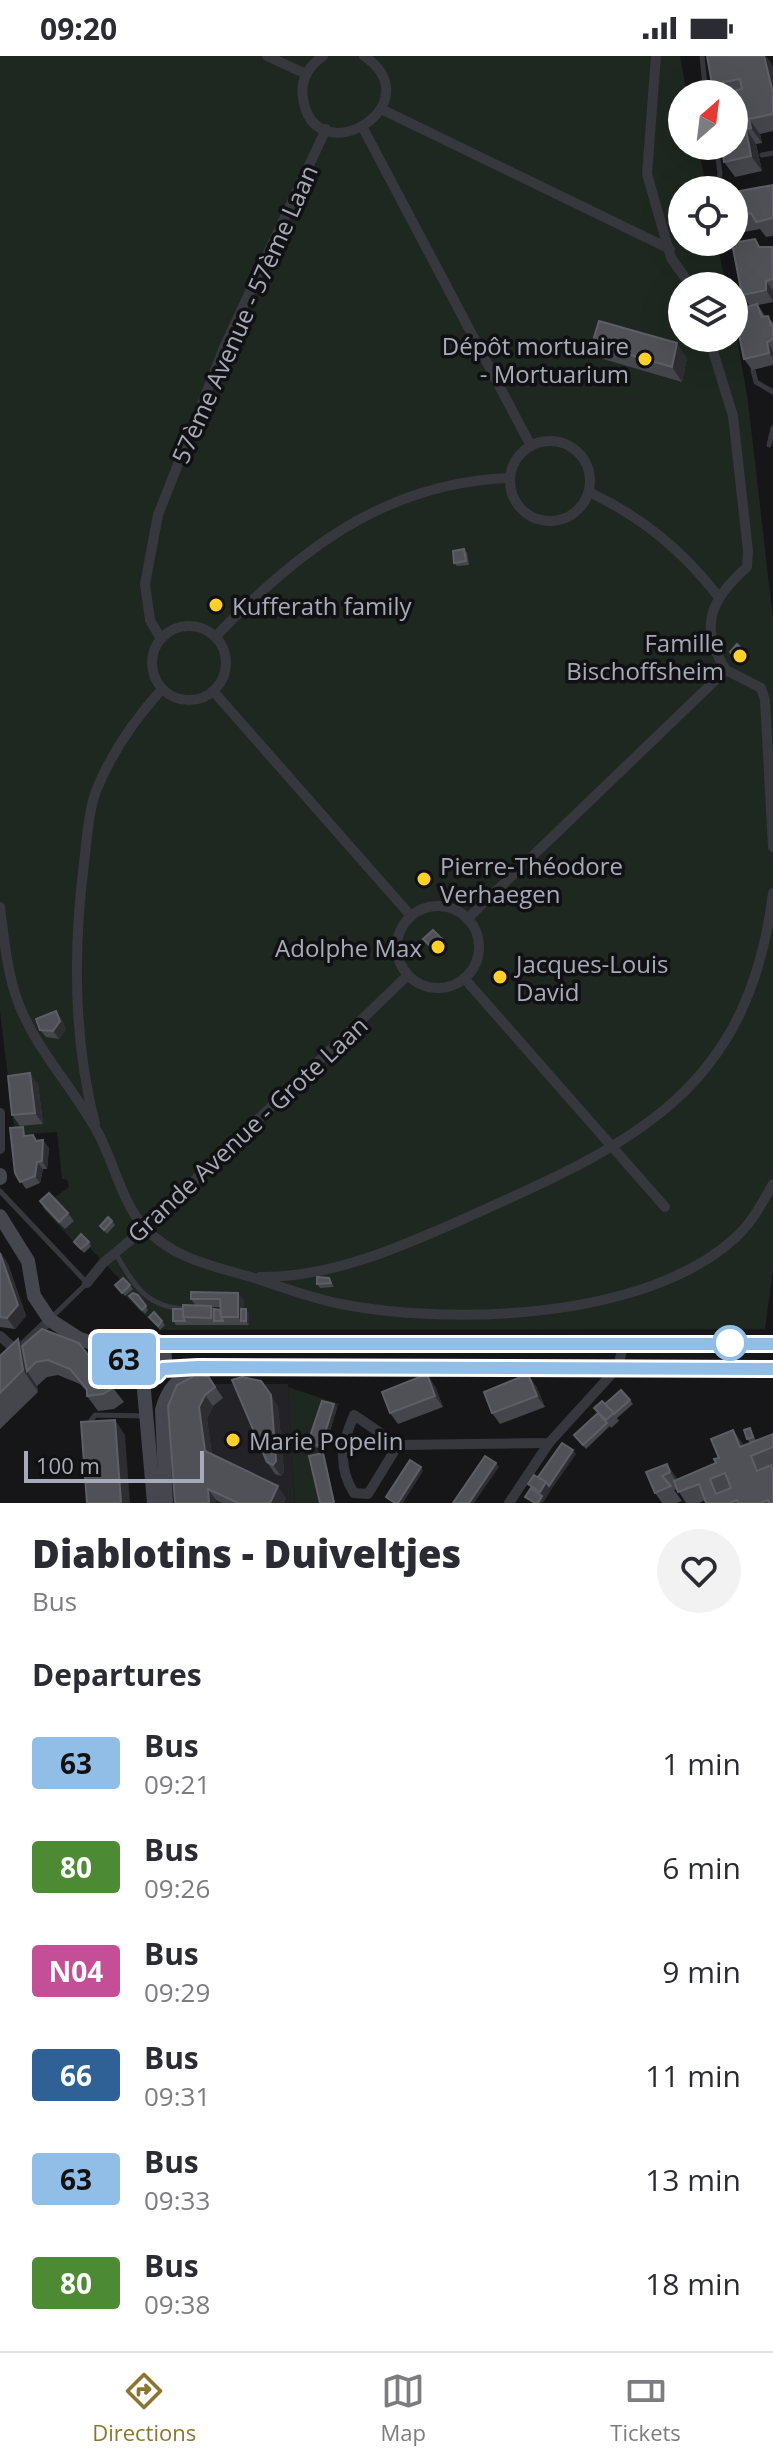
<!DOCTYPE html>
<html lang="en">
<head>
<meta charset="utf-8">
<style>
  :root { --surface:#fff; --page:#f2f2f3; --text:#2b2b33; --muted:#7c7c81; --line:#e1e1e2; --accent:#8a762e }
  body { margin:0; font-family:"Open Sans",sans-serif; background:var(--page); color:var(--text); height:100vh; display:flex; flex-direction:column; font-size:30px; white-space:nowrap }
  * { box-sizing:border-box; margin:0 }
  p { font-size:26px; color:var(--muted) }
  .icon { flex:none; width:44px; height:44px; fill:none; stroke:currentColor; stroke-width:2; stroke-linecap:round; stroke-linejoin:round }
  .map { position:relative; height:1447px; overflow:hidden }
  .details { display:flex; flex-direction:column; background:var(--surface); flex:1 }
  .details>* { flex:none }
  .badge { padding:0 16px; border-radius:6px; font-size:28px; line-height:52px }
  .needle { width:52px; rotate:28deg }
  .tools { position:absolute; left:668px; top:24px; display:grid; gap:16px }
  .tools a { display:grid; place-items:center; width:80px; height:80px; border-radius:50%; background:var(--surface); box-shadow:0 8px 32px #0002; font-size:40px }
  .scale { position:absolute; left:24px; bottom:20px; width:180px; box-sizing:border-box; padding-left:8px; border:4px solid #a7abb9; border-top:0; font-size:22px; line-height:28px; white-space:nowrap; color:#a7abb9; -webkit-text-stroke:6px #111113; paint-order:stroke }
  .map>.badge { position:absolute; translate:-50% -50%; box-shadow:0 0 0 4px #fff }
  h2 { padding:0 32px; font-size:30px; line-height:72px }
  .round { display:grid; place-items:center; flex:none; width:84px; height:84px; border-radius:42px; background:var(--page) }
  .summary { display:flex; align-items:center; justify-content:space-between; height:136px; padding:0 32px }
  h1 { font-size:38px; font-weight:800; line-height:60px }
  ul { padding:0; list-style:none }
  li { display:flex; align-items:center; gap:24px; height:104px; padding:0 32px }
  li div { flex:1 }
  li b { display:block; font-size:30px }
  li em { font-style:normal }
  li .badge { min-width:88px; font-weight:700; text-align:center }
  .status { display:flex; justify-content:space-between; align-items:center; height:56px; padding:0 40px; background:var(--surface); direction:ltr }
  .status svg { height:22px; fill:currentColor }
  .dock { display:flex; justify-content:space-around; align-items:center; height:112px; border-top:2px solid var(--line); background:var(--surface); font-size:22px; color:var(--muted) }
  .dock a { display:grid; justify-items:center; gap:4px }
  .dock .active { color:var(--accent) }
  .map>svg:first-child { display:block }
  .built { fill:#232226 }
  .green { fill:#1e2720 }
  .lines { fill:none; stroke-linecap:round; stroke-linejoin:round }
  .lane { stroke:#37373e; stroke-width:5 }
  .street { stroke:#37373e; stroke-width:10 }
  .secondary { stroke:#45464e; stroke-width:14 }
  .wall { fill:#45464b; fill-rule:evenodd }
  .shaded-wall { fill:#2e2e32 }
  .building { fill:#505157; stroke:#5e5f66; stroke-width:2; fill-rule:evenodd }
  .line-casing { stroke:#fff; stroke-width:18 }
  .line { stroke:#91bee7; stroke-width:12 }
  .poi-dot { fill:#ffd128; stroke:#111113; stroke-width:3 }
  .stop-dot { fill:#fff; stroke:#91bee7; stroke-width:4 }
  .labels { text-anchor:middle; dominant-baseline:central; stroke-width:7; stroke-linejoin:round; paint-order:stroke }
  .street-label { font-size:24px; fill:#a7abb9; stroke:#111113 }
  .poi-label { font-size:24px; fill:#a7abb9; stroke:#111113; text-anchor:start }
</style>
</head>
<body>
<div class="status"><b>09:20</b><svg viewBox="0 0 49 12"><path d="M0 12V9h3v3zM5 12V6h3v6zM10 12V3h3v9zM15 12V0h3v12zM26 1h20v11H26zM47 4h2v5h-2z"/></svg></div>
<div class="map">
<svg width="773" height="1447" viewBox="0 0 773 1447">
  <rect width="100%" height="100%" fill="#161618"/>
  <path class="built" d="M 198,1328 L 288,1328 L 295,1447 L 182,1447 Z"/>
  <g class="green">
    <path d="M 0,0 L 680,0 L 687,38 L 682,38 L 682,90 L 698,90 L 707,134 L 682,134 L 682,186 L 717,186 L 726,230 L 682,230 L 682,282 L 734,282 L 734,265 L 748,345 L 773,563 L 773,1213 L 765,1273 L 160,1274 L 118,1233 L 123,1227 L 90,1192 L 84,1197 L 42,1151 L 69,1131 L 67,1124 L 62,1123 L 57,1076 L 15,1079 L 0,956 Z"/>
    <path d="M 288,1331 L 339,1348 L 337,1352 L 325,1349 L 311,1390 L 324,1394 L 325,1401 L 313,1404 L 321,1447 L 295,1447 Z"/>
  </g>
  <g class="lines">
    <g class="lane">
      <path d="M 702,0 L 705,30 L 710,34 L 720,34"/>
      <path d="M 716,90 L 720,117 L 717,134"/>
      <path d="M 762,99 L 773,97"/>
      <path d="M 727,186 L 735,193"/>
      <path d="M 753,314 L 756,326 L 773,336"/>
      <path d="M 769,389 L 773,372"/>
      <path d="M 0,1135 L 87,1227 L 50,1263"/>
      <path d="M 116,1198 C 135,1231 147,1252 188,1253"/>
      <path d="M 87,1370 L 95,1359 L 146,1360"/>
    </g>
    <g class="street">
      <path d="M 267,0 L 306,18"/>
      <path d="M 323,0 C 309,10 300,24 303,42 C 314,120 435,49 364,0"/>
      <path d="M 656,0 L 647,118 L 671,202 L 691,230"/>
      <path d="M 381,53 L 670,193"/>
      <path d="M 363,72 L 531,390"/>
      <path d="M 709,282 L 733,360 L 748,495 L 747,511 C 712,542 697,570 726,614 L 761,632 L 765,644 L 773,791"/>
      <circle cx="550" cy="425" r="40"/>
      <path d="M 589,436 C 642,461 682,494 718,540"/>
      <circle cx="189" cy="607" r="37"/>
      <path d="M 216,580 C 299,494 386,426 510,422"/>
      <path d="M 161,583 L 150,564 L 145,528 L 158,459 L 225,289 L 326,73"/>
      <path d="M 214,636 L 411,860"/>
      <circle cx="438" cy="891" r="41"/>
      <path d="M 0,851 C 4,882 7,916 18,946 C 36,994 73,1031 97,1075 C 114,1105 121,1146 145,1172 C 175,1204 215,1210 254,1222 C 282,1231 311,1242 341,1248 C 453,1270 647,1263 735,1182 C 752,1167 762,1147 773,1128"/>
      <path d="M 467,863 L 726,614"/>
      <path d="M 464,922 L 665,1151"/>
      <path d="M 0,1057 L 0,1093"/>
      <path d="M 95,1068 C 73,982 73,894 84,807 C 87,783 88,758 96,735 C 111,697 135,663 162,633"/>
      <path d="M 260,1221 C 332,1222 403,1190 468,1161 C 634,1087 748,1036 773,837"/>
      <path d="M 87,1227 L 103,1207 L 145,1172 L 408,919"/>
      <path d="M 0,1280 L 17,1295"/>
      <path d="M 0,1312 L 50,1264"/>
      <path d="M 398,1389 L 368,1438 L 354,1437 C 337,1410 342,1387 354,1359 L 398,1389 L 549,1387 L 618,1311 L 624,1286"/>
      <path d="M 509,1447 L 549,1387"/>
    </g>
    <g class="secondary">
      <path d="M 0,1119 L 0,1122"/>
      <path d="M 0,1160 L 28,1205 L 34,1240 L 50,1264 L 78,1282 L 124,1299"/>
      <circle cx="144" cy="1302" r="21"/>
      <path d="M 160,1288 L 773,1288"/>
      <path d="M 163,1313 L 773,1313"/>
      <path d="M 143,1323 L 154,1447"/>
      <path d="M 166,1447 L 162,1354 C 168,1331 178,1324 197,1312"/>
    </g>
  </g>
  <g class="wall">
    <path d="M 707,0 L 766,0 L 773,11 L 773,75 L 760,78 L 762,87 L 756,88 L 762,115 L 735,121 L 724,106 L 721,90 L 734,90 L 734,38 L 720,38 L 712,28 Z"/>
    <path d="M 773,129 L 773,180 L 766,181 L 760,173 L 734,178 L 734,136 Z"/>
    <path d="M 761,191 L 773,191 L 773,246 L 758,249 L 765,260 L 773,266 L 773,309 L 752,314 L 744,303 L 750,250 L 742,239 Z"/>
    <path d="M 592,288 L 687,302 L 682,326 L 603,303 Z"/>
    <path d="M 464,493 L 467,497 L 469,509 L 457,510 L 454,507 Z"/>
    <path d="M 730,596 L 745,596 L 747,600 L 740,607 Z"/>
    <path d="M 423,883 L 442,883 L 447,891 L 438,900 Z"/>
    <path d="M 61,962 L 66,973 L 59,983 L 46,981 L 40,974 Z"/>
    <path d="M 38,1028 L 43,1068 L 20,1070 L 12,1059 Z"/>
    <path d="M 29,1078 L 29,1079 L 33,1079 L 37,1085 L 49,1092 L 47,1113 L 43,1113 L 40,1127 L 26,1133 L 15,1117 Z"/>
    <path d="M 40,1145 L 68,1157 L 74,1165 L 65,1173 L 45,1153 Z"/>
    <path d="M 112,1165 L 115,1169 L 107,1178 L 100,1170 Z"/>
    <path d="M 74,1186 L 89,1186 L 91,1190 L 84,1197 Z"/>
    <path d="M 0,1196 L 8,1208 L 26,1260 L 15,1273 L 0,1271 Z"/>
    <path d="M 331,1226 L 334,1231 L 320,1232 L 317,1228 Z"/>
    <path d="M 115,1229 L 130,1229 L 133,1233 L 125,1240 Z"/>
    <path d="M 138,1239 L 148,1254 L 145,1258 L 129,1240 Z"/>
    <path d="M 191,1243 L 244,1244 L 244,1253 L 249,1257 L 249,1269 L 176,1269 L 173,1265 L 183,1253 L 196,1250 ZM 212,1251 L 220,1251 L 220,1254 L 214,1254 Z"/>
    <path d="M 149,1261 L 162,1265 L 165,1269 L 160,1274 Z"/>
    <path d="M 22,1290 L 113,1332 L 124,1346 L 114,1353 L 98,1355 L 87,1340 L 87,1336 L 80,1328 L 58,1319 L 47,1321 L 37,1330 L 38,1336 L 0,1373 L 0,1300 Z"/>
    <path d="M 208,1320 L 223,1342 L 213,1350 L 207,1363 L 212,1399 L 286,1442 L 284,1447 L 222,1447 L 216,1444 L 175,1447 Z"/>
    <path d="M 435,1330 L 443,1351 L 398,1368 L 390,1357 Z"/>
    <path d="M 536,1330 L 545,1351 L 500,1368 L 492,1357 Z"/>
    <path d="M 630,1344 L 633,1348 L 617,1362 L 619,1365 L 611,1372 L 610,1370 L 586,1393 L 577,1383 L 598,1357 L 594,1352 L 605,1348 Z"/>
    <path d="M 334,1348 L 337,1352 L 324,1394 L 311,1390 L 308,1386 Z"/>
    <path d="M 278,1350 L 284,1416 L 281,1420 L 275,1418 L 267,1406 Z"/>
    <path d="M 752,1376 L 756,1385 L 750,1387 L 747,1383 Z"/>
    <path d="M 773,1378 L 773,1410 L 772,1411 L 773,1447 L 706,1447 L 705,1444 L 699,1447 L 686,1447 L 677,1433 L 674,1434 L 682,1445 L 676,1447 L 662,1447 L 655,1437 L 667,1408 L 677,1423 L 716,1407 L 744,1390 Z"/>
  </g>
  <g class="shaded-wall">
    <path d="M 764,0 L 766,0 L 773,11 L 773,37 Z"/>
    <path d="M 749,63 L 760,78 L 762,87 L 751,72 Z"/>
    <path d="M 746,73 L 756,88 L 762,115 L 751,100 Z"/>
    <path d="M 766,225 L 773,235 L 773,245 L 766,234 Z"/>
    <path d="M 767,286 L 773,294 L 773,302 L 769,297 Z"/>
    <path d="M 677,287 L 687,302 L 682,326 L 672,311 Z"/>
    <path d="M 56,955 L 61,962 L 66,973 L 59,983 L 53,975 Z"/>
    <path d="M 30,1017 L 38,1028 L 43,1068 L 35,1057 Z"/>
    <path d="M 43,1084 L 49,1092 L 47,1113 L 42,1105 Z"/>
    <path d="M 37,1106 L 43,1113 L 40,1127 L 35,1120 Z"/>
    <path d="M 0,1196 L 8,1208 L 26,1260 L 15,1273 L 7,1262 Z"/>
    <path d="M 238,1237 L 244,1244 L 244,1265 L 241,1265 L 238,1261 Z"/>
    <path d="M 246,1253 L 249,1257 L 249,1269 L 246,1265 Z"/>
    <path d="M 18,1283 L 33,1305 L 27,1315 L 37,1330 L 38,1336 L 23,1314 Z"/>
    <path d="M 427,1318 L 435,1330 L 443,1351 L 435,1340 Z"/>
    <path d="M 528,1318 L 536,1330 L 545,1351 L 537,1340 Z"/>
    <path d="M 205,1339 L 213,1350 L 207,1363 L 213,1407 L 205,1395 L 199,1351 Z"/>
    <path d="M 271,1339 L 278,1350 L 284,1416 L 281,1420 L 273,1409 Z"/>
    <path d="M 334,1348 L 337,1352 L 324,1394 L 321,1390 Z"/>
    <path d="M 115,1364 L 125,1379 L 130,1447 L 121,1447 Z"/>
    <path d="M 733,1374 L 744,1389 L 740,1391 Z"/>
    <path d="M 573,1394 L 576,1398 L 551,1434 L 549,1430 Z"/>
    <path d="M 323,1397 L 325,1401 L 335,1447 L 334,1447 Z"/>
    <path d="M 496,1407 L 499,1411 L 474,1447 L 469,1447 Z"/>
    <path d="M 667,1408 L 677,1423 L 681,1431 L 670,1416 Z"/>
    <path d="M 421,1411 L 423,1415 L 403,1447 L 398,1447 Z"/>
    <path d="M 546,1426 L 551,1434 L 543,1447 L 538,1447 L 542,1440 L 540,1436 Z"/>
    <path d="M 278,1430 L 286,1442 L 284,1447 L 270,1447 Z"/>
    <path d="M 208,1433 L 216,1444 L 216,1447 L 209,1447 Z"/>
  </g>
  <g class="building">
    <path d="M 707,0 L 764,0 L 773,37 L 773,58 L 749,63 L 751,72 L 746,73 L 751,100 L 724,106 L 722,90 L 734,90 L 734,38 L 729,38 L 729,36 L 742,33 L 740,23 L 712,28 Z"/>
    <path d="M 773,129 L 773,162 L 756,166 L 751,157 L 734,161 L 734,136 Z"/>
    <path d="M 755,183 L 759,191 L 772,191 L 773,223 L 766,225 L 766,234 L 742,239 L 732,187 Z"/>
    <path d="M 757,248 L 762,261 L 768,260 L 773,274 L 773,283 L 767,286 L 769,297 L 744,303 L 734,255 Z"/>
    <path d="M 599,265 L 677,287 L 672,311 L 592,288 Z"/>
    <path d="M 464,493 L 466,505 L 454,507 L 453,495 Z"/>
    <path d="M 737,588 L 745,596 L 737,603 L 730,596 Z"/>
    <path d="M 433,874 L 442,883 L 432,892 L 423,883 Z"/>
    <path d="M 56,955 L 60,965 L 53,975 L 40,974 L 36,963 Z"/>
    <path d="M 30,1017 L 35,1057 L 12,1059 L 8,1020 Z"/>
    <path d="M 23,1071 L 24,1080 L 33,1079 L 36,1085 L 43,1084 L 42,1105 L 37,1106 L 35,1120 L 20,1126 L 15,1117 L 10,1072 Z"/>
    <path d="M 49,1137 L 68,1157 L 59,1166 L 40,1145 Z"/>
    <path d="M 108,1161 L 112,1165 L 104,1174 L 100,1170 Z"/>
    <path d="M 81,1178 L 89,1186 L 81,1193 L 74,1186 Z"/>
    <path d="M 0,1197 L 18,1249 L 7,1262 L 0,1261 Z"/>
    <path d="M 317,1221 L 329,1222 L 331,1227 L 317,1228 Z"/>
    <path d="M 123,1222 L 130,1229 L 122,1237 L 115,1229 Z"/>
    <path d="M 191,1236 L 238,1237 L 238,1261 L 221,1261 L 220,1243 L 191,1243 Z"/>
    <path d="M 133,1237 L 138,1239 L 146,1250 L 142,1254 L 129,1240 Z"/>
    <path d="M 183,1249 L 211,1250 L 211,1262 L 183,1261 Z"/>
    <path d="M 173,1253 L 183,1253 L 183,1261 L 185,1265 L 173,1265 Z"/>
    <path d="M 214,1253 L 220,1254 L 221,1261 L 223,1265 L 214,1265 Z"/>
    <rect x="241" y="1253" width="5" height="12"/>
    <path d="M 154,1256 L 162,1265 L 158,1270 L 149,1261 Z"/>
    <path d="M 42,1273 L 79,1287 L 113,1332 L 103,1338 L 87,1340 L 87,1333 L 70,1313 L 48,1304 L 36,1306 L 27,1315 L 22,1290 Z"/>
    <path d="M 18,1283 L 23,1314 L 0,1337 L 0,1300 Z"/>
    <path d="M 427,1318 L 435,1340 L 390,1357 L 382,1336 Z"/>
    <path d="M 528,1318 L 537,1340 L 492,1357 L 484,1336 Z"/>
    <path d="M 196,1319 L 208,1320 L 215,1331 L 205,1339 L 199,1351 L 205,1395 L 278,1430 L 270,1447 L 238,1447 L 208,1433 L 209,1447 L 175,1447 L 168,1350 L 177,1329 Z"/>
    <path d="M 242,1321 L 261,1325 L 271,1339 L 276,1405 L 273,1409 L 267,1406 L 232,1324 Z"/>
    <path d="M 621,1334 L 630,1344 L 614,1358 L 605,1348 Z"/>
    <path d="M 322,1345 L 334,1348 L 321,1390 L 308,1386 Z"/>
    <path d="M 602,1345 L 614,1357 L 606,1364 L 594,1352 Z"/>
    <path d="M 598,1357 L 607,1367 L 583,1389 L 574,1379 Z"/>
    <path d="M 115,1364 L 121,1447 L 87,1447 L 81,1366 Z"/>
    <path d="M 750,1372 L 753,1381 L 747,1383 L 744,1374 Z"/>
    <path d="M 733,1374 L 740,1391 L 773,1378 L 773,1391 L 751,1400 L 757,1415 L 771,1409 L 773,1416 L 773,1447 L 769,1447 L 768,1444 L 760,1447 L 738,1447 L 737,1444 L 729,1447 L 706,1447 L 699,1428 L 678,1436 L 674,1425 L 716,1407 L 714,1403 L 719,1402 L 711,1383 ZM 725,1417 L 731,1432 L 716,1438 L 710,1423 Z"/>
    <path d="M 562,1387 L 573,1394 L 549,1430 L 546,1426 L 538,1421 Z"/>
    <path d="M 323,1397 L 334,1447 L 320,1447 L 309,1400 Z"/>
    <path d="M 485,1400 L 496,1407 L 469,1447 L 453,1447 Z"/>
    <path d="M 410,1404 L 421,1411 L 398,1447 L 395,1447 L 386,1441 Z"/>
    <path d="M 667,1408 L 670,1416 L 662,1420 L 671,1430 L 655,1437 L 646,1416 Z"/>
    <path d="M 534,1419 L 546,1426 L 540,1436 L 528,1428 Z"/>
    <path d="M 531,1432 L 542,1440 L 538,1447 L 535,1447 L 525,1441 Z"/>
  </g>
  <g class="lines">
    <g class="line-casing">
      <path id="line" d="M 773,1288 L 160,1288 L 142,1282 C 127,1286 121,1297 126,1312 L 143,1323 L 156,1320 L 163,1313 L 198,1311 L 773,1313"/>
    </g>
    <use href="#line" class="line"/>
  </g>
  <g class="poi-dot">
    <circle cx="645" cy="303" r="8"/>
    <circle cx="216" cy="549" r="8"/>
    <circle cx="740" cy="600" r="8"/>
    <circle cx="424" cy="823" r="8"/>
    <circle cx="438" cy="891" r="8"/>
    <circle cx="500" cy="921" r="8"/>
    <circle cx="233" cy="1384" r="8"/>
  </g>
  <circle class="stop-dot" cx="730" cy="1287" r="16"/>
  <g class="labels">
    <g class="street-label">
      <text transform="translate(244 258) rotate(-66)">57ème Avenue - 57ème Laan</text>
      <text transform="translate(247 1073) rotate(-43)">Grande Avenue - Grote Laan</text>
    </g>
    <g class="poi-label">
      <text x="629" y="289" text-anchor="end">Dépôt mortuaire<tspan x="629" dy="28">- Mortuarium</tspan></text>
      <text x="232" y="549">Kufferath family</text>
      <text x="724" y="586" text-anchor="end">Famille<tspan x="724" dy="28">Bischoffsheim</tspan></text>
      <text x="440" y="809">Pierre-Théodore<tspan x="440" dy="28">Verhaegen</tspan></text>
      <text x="422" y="891" text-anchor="end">Adolphe Max</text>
      <text x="516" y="907">Jacques-Louis<tspan x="516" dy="28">David</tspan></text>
      <text x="249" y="1384">Marie Popelin</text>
    </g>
  </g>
</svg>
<div class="tools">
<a><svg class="needle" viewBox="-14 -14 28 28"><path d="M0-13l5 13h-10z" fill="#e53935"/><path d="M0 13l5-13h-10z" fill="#7c7c81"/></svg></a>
<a><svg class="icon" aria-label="locate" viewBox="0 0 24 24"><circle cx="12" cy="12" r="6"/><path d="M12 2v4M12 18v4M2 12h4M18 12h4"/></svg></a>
<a><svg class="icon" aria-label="layers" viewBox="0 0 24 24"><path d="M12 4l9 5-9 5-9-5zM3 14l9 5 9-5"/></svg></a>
</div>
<div class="scale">100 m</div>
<b class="badge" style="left:124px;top:1303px;background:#91bee7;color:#111">63</b>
</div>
<section class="details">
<div class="summary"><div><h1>Diablotins - Duiveltjes</h1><p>Bus</p></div><a class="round"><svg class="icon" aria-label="heart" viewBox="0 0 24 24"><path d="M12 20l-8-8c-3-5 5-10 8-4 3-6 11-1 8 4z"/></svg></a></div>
<h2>Departures</h2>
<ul>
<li><span class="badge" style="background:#91bee7;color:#111">63</span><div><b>Bus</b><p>09:21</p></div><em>1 min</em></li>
<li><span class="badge" style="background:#4c8b33;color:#fff">80</span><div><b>Bus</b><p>09:26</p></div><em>6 min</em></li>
<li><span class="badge" style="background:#c44f97;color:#fff">N04</span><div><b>Bus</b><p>09:29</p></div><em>9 min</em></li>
<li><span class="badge" style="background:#306196;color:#fff">66</span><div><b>Bus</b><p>09:31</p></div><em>11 min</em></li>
<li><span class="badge" style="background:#91bee7;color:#111">63</span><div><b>Bus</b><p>09:33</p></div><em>13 min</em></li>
<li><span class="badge" style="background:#4c8b33;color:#fff">80</span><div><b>Bus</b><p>09:38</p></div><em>18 min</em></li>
</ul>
</section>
<nav class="dock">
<a class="active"><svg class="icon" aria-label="directions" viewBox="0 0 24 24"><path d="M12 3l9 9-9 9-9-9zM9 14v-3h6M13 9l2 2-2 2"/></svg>Directions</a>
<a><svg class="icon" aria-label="map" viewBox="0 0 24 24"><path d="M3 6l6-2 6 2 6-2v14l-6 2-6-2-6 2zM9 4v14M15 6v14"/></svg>Map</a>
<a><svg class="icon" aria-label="tickets" viewBox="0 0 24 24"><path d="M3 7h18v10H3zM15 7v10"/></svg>Tickets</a>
</nav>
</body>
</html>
